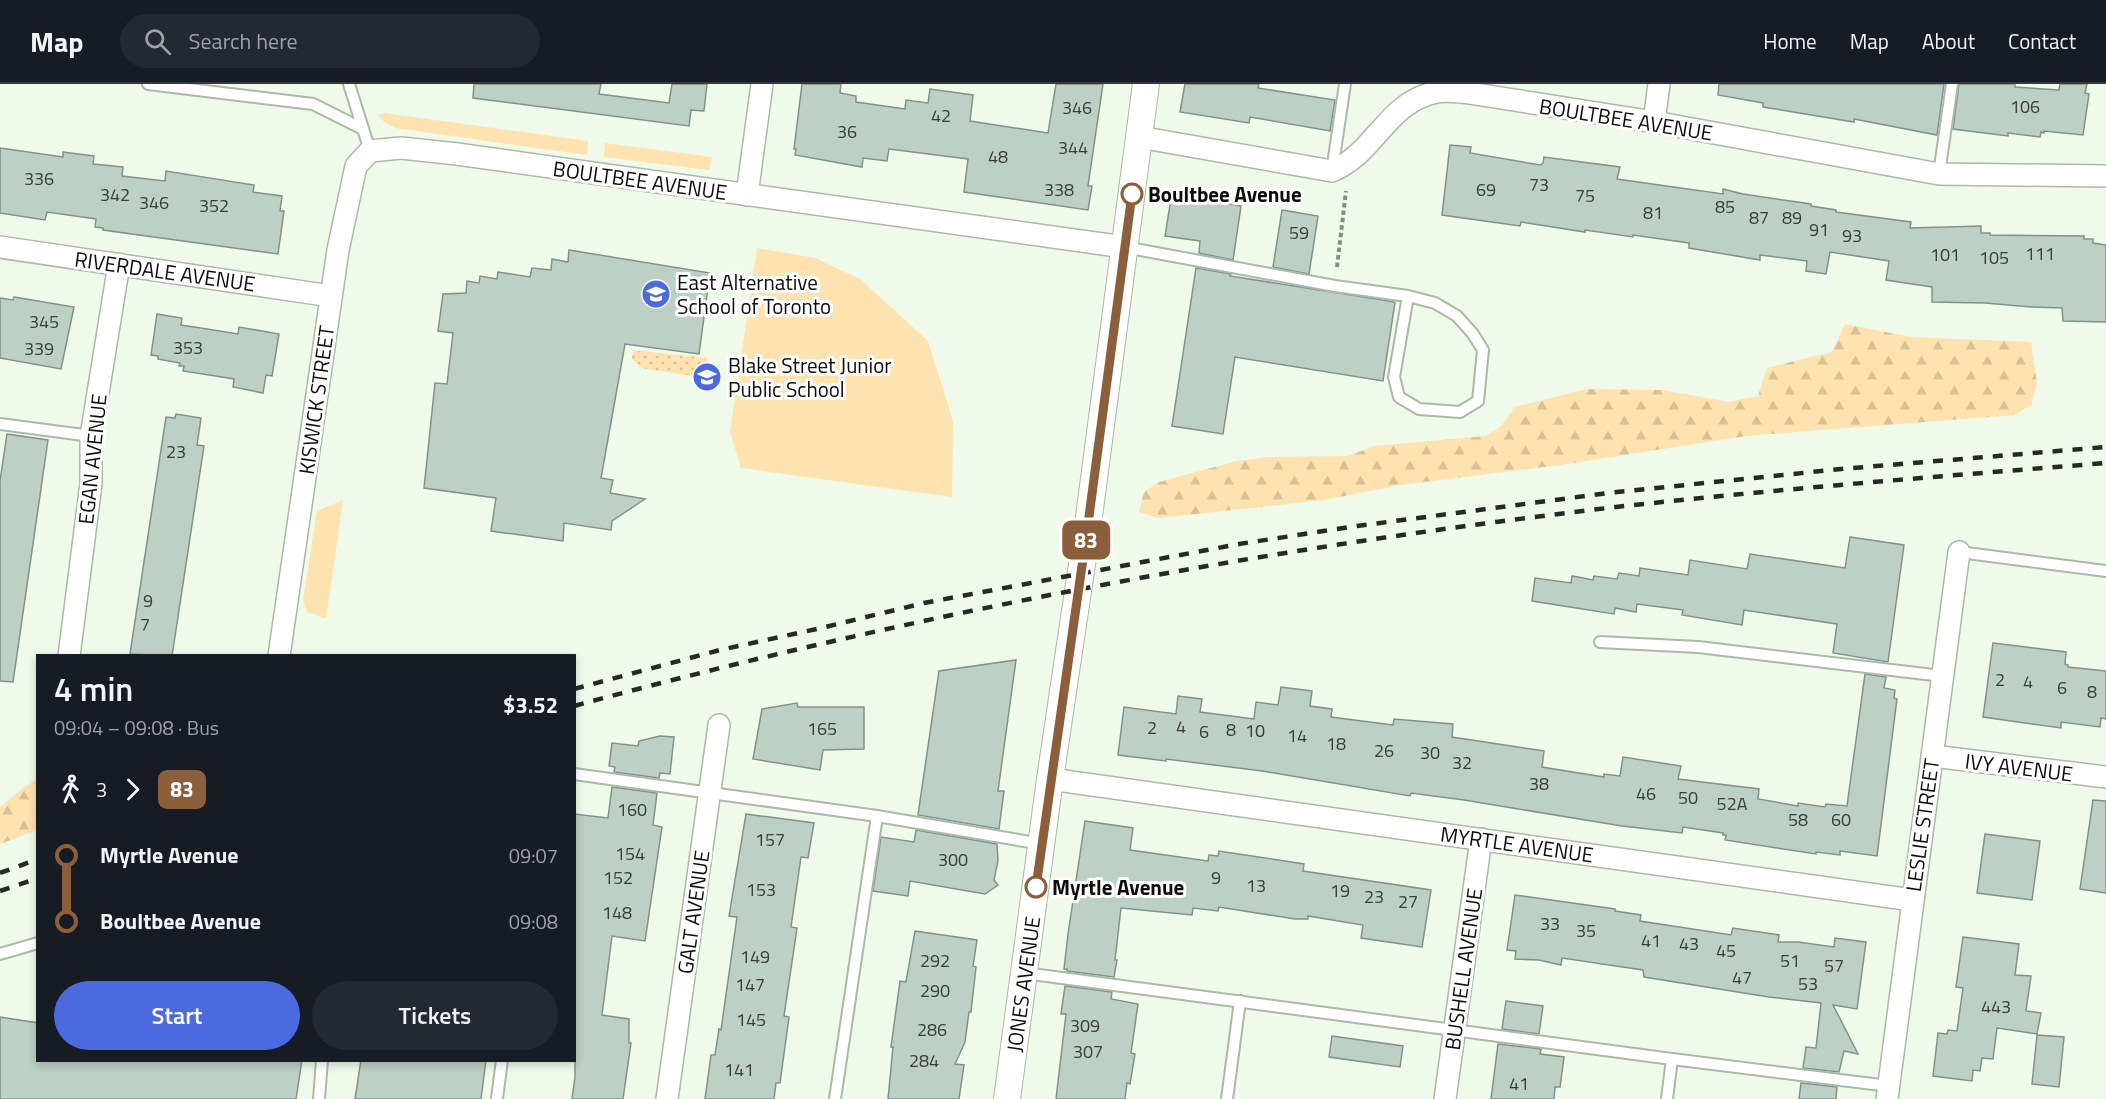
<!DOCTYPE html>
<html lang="en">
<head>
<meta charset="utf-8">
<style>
  :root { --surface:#171b24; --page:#242831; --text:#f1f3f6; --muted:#9ea1a6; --line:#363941; --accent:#4c6adf }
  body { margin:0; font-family:"Titillium Web",sans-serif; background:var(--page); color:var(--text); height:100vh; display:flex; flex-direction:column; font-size:22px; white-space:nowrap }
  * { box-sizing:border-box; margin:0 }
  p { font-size:20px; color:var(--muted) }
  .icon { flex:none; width:33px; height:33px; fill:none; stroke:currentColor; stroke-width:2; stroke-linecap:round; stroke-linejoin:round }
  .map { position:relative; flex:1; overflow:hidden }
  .drawer { position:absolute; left:36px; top:570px; width:540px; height:408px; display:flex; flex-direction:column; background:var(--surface); border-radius:0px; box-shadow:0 3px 9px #0003 }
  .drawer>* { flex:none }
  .badge { padding:0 12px; border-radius:9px; font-size:21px; line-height:39px }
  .map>.badge { position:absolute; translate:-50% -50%; box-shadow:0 0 0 3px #fff }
  .legs { display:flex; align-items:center; gap:9px; height:66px; padding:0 18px; font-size:20px }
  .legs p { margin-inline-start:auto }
  .summary { display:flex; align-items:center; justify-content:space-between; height:102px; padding:0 18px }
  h1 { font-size:33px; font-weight:600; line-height:45px }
  .action { display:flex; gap:12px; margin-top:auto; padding:12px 18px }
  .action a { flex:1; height:69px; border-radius:36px; background:var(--accent); color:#fff; font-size:24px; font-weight:600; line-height:69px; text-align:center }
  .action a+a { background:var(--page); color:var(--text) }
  ul { padding:0 18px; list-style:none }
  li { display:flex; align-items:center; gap:21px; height:66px; font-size:22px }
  li i { display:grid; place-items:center; width:9px; height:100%; margin:0 8px; background:currentColor }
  li i::after { content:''; width:15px; height:15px; margin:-8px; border:4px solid; border-radius:50%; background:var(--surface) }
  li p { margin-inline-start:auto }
  li:first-child i { background:linear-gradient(#0000 50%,currentColor 0) }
  li:last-child i { background:linear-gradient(currentColor 50%,#0000 0) }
  header { display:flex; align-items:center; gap:36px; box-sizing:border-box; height:84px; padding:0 30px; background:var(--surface); border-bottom:2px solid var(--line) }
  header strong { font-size:28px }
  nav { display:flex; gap:33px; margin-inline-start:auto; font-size:21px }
  .search { width:420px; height:54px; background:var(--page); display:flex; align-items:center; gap:15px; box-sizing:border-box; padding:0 21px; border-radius:33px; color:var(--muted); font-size:22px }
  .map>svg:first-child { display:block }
  .grass { fill:#fee2af }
  .forest { fill:url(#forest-firs) }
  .park { fill:url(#park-dots) }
  .building { fill:#bdd0c5; stroke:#819389; stroke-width:1.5 }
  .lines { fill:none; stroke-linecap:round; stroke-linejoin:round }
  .service-casing { stroke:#adb8a8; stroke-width:14 }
  .minor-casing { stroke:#adb8a8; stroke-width:24 }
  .tertiary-casing { stroke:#adb8a8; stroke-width:28 }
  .path { stroke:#858c81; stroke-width:4; stroke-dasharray:4.5 3; stroke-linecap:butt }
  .service { stroke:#fff; stroke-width:10 }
  .minor { stroke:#fff; stroke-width:21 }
  .tertiary { stroke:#fff; stroke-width:26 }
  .rail { stroke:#262a24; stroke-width:4.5; stroke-dasharray:10 10; stroke-linecap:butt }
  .line-1-casing { stroke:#fff; stroke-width:14 }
  .line-1 { stroke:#8b5e3c; stroke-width:9 }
  .stop-1-dot { fill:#fff; stroke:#8b5e3c; stroke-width:3 }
  .labels { text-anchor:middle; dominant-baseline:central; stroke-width:6; stroke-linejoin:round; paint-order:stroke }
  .number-label { font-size:18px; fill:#373e37 }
  .street-label { font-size:21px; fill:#0a0d08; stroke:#fff }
  .stop-label { font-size:21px; font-weight:bold; fill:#0a0d08; stroke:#fff; text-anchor:start }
  .poi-label { font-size:21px; fill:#0a0d08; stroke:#fff; text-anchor:start }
</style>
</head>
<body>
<header>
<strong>Map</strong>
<div class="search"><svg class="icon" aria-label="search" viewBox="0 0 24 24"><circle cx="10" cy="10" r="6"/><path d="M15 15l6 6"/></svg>Search here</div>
<nav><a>Home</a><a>Map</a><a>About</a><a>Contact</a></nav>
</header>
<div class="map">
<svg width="2106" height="1015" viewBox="0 0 2106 1015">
  <defs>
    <pattern id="forest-firs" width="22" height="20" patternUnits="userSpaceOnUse" patternTransform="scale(1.5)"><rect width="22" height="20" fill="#fee2af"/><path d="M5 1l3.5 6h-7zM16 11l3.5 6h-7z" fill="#d8c195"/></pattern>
    <pattern id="park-dots" width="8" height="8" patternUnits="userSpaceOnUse" patternTransform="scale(1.5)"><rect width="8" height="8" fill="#fee2af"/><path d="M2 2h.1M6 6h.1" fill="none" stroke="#d8c195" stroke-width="1.8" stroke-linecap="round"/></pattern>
  </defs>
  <rect width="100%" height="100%" fill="#effaea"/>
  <g class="grass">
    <path d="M 384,29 L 588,57 L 587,71 L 395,44 L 385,39 L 378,31 Z"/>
    <path d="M 605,59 L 712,73 L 709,86 L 604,73 Z"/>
    <path d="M 757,164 L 815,174 L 860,195 L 928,257 L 953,337 L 952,413 L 741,384 L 730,348 Z"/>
    <path d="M 343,416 L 326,535 L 307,528 L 303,517 L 317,427 Z"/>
  </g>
  <g class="forest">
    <path d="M 1845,240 L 1910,253 L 2031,258 L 2037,299 L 2031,321 L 2014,331 L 1746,352 L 1560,381 L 1400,401 L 1324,416 L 1159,434 L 1139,428 L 1144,408 L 1159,398 L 1237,377 L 1268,373 L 1348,372 L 1374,362 L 1486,352 L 1501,342 L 1515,323 L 1586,305 L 1662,306 L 1729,318 L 1758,312 L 1767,284 L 1832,268 Z"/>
    <path d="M 37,696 L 37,746 L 0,760 L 0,723 L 24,703 Z"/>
  </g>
  <path class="park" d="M 633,266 L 707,274 L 705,287 L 699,293 L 641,284 L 632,275 Z"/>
  <g class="building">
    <path d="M 474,0 L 601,0 L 599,10 L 669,19 L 672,0 L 707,0 L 704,27 L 691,26 L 689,42 L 473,14 Z"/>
    <path d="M 802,0 L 841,0 L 840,9 L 856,12 L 856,18 L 905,25 L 906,16 L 928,19 L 930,5 L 973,11 L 970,37 L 1048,49 L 1056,0 L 1103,0 L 1088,102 L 1092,102 L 1088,126 L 964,108 L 968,75 L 889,65 L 887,77 L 863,74 L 862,83 L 795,71 L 796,65 L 794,65 Z"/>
    <path d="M 1185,0 L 1259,0 L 1258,4 L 1335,16 L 1330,47 L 1250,33 L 1249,39 L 1180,28 Z"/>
    <path d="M 1719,0 L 1944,0 L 1937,51 L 1854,35 L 1854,38 L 1763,23 L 1763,19 L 1718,11 Z"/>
    <path d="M 1959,0 L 2015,0 L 2015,3 L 2059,6 L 2060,0 L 2087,0 L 2085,9 L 2089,10 L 2083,51 L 2044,47 L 2044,49 L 2041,48 L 2040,53 L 2008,49 L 2008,52 L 1953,45 Z"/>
    <path d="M 1450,61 L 1471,63 L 1470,69 L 1540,81 L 1543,79 L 1544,73 L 1620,83 L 1617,95 L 1723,110 L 1723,105 L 1743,110 L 1811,120 L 1811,122 L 1836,126 L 1836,128 L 1911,138 L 1910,144 L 1981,142 L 1981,149 L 1990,149 L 1990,151 L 2084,152 L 2084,155 L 2093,155 L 2093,159 L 2106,161 L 2106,238 L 2063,237 L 2062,224 L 2031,223 L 1985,219 L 1932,218 L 1932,203 L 1886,196 L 1889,177 L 1830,168 L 1826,190 L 1806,187 L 1807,177 L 1760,171 L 1760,176 L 1689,164 L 1689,159 L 1633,151 L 1633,153 L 1585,146 L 1585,148 L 1521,138 L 1520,142 L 1442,131 Z"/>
    <path d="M 0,64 L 63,73 L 63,68 L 94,72 L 93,80 L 123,83 L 122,92 L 165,97 L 166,87 L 254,101 L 253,108 L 282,112 L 280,127 L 284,127 L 278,170 L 103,146 L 103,144 L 95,143 L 96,135 L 47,128 L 45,136 L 0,129 Z"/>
    <path d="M 1172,109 L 1241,122 L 1233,176 L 1199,169 L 1200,157 L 1165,152 Z"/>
    <path d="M 1282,126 L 1318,132 L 1309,190 L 1273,183 Z"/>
    <path d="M 569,166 L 710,189 L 699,270 L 625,260 L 601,394 L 613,396 L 610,409 L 645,415 L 612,437 L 611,446 L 564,439 L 563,457 L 491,447 L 496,414 L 424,404 L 435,299 L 447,300 L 453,249 L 438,247 L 443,210 L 466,209 L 467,197 L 479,199 L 480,192 L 497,195 L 498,188 L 530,193 L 532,184 L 551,186 L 552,175 L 568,178 Z"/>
    <path d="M 1196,184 L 1231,190 L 1230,192 L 1395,218 L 1383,297 L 1235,273 L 1223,350 L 1172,342 Z"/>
    <path d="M 14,213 L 74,223 L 61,285 L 0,274 L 0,214 L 13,216 Z"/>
    <path d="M 157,230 L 182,234 L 181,241 L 201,244 L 238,250 L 239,243 L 279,250 L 272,292 L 266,291 L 263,309 L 233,303 L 234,295 L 183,287 L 184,282 L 179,282 L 180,279 L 158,275 L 158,272 L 151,271 Z"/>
    <path d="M 176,330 L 201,334 L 197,361 L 204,362 L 172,572 L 130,570 L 166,333 L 175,334 Z"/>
    <path d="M 7,350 L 48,356 L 13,598 L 0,597 L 0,397 Z"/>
    <path d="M 1850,453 L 1904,461 L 1888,578 L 1833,569 L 1837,540 L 1744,526 L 1742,541 L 1682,531 L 1683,526 L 1637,520 L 1636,528 L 1615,524 L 1614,530 L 1532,517 L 1535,494 L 1571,499 L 1572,492 L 1593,496 L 1594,492 L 1617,495 L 1619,489 L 1639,492 L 1640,484 L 1688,491 L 1690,476 L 1747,485 L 1750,470 L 1845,484 Z"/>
    <path d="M 1993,559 L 2066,568 L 2065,580 L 2068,581 L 2068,583 L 2106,587 L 2106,635 L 2101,634 L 2100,643 L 2061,638 L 2061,644 L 1983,633 Z"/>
    <path d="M 1016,576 L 998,707 L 1004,707 L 999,745 L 918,731 L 939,587 Z"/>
    <path d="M 1865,590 L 1886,593 L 1884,604 L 1895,606 L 1894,614 L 1897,615 L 1877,772 L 1840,767 L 1840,771 L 1816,768 L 1816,770 L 1725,756 L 1726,751 L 1723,751 L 1723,749 L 1683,743 L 1682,749 L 1622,742 L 1464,716 L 1411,709 L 1410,712 L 1262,687 L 1166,675 L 1166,677 L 1118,671 L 1124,623 L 1176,630 L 1178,612 L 1202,615 L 1200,628 L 1254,635 L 1256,618 L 1278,621 L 1281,603 L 1312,607 L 1310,622 L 1332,625 L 1331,633 L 1393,641 L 1394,635 L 1453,640 L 1452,653 L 1544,667 L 1542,683 L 1604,693 L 1604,690 L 1620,692 L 1623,673 L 1681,682 L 1678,695 L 1759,705 L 1758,715 L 1798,722 L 1798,719 L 1825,723 L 1826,720 L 1847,722 Z"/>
    <path d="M 797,619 L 798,623 L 864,623 L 864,665 L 823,666 L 820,686 L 753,675 L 762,625 Z"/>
    <path d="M 660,652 L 674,653 L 670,690 L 660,689 L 659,694 L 614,688 L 615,683 L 609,682 L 612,659 L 638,662 L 639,657 Z"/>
    <path d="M 612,703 L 657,709 L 653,741 L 662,743 L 645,857 L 612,852 L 602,931 L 629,935 L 629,959 L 631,959 L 623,1015 L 572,1015 L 575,993 L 574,730 L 608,734 Z"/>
    <path d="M 2093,716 L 2106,717 L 2106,809 L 2080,805 Z"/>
    <path d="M 746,730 L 814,739 L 808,774 L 801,773 L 791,843 L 797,844 L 784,932 L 789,933 L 780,999 L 776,999 L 774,1015 L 705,1015 L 711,971 L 715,971 L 719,945 L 721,946 L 737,833 L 729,832 Z"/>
    <path d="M 1085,737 L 1133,744 L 1130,766 L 1208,777 L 1209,771 L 1218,772 L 1219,767 L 1304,780 L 1303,787 L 1431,806 L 1422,863 L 1361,854 L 1363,841 L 1308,832 L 1308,835 L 1295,835 L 1219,823 L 1218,827 L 1193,824 L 1192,831 L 1121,824 L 1115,876 L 1117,876 L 1114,893 L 1067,887 L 1067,885 L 1064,885 L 1068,850 Z"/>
    <path d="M 916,746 L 997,760 L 998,777 L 994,796 L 998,801 L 985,810 L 910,797 L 908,812 L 873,807 L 881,753 L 914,758 Z"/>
    <path d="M 1985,750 L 2040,757 L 2032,816 L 1977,809 Z"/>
    <path d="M 1515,811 L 1615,825 L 1615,827 L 1641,831 L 1640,837 L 1712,848 L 1731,851 L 1733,844 L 1779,851 L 1778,858 L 1798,858 L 1834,863 L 1835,854 L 1866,858 L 1857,925 L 1833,921 L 1858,970 L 1844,967 L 1839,988 L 1803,984 L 1806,963 L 1816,964 L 1821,919 L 1769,913 L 1644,893 L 1643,886 L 1562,874 L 1561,881 L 1539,876 L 1515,875 L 1516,867 L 1507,866 Z"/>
    <path d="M 915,847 L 977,856 L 973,882 L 976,883 L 971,928 L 969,928 L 965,958 L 955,980 L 964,981 L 959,1015 L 888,1015 L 893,963 L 891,963 L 900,897 L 906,898 Z"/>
    <path d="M 1963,853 L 2019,860 L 2015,891 L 2031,892 L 2026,927 L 2041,929 L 2037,950 L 1997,944 L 1993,975 L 1982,974 L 1980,987 L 1973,986 L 1972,997 L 1933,992 L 1938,949 L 1947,950 L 1948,946 L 1957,947 L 1963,904 L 1956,903 Z"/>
    <path d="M 1065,902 L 1112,908 L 1111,915 L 1138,920 L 1131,969 L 1135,970 L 1130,1000 L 1127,999 L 1125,1015 L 1056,1015 L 1066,930 L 1061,930 Z"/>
    <path d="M 1506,917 L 1543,922 L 1539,950 L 1502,945 Z"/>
    <path d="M 0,933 L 38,939 L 38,976 L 302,976 L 296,1015 L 0,1015 Z"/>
    <path d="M 2037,951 L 2064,953 L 2059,1003 L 2032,1000 Z"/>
    <path d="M 1332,952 L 1403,962 L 1400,983 L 1329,973 Z"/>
    <path d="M 1498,960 L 1541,965 L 1540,970 L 1564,973 L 1560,1003 L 1555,1003 L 1554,1015 L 1491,1015 Z"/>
    <path d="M 361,976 L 486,976 L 481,1015 L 355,1015 Z"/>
    <path d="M 1801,999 L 1837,1003 L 1836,1015 L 1799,1015 Z"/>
  </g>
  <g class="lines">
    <g class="service-casing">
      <g id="service">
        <path d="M 148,0 L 313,20 L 361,44"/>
        <path d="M 349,0 L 370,67"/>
        <path d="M 1332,87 L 1345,0"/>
        <path d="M 1939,90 L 1952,0"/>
        <path d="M 1124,163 L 1335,202 L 1408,212 L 1435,219 L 1457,232 L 1473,250 L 1483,266 L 1478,317 L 1460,328 L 1419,325 L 1399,313 L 1394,293 L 1408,212"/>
        <path d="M 0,340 L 91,352"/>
        <path d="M 1959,468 L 2106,487"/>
        <path d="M 1600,558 L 1698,563 L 1942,592"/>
        <path d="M 574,690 L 877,732 L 1042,760"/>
        <path d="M 0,870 L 38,859"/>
        <path d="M 1024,889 L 1672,975 L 1889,1002"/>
        <path d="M 319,1015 L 322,976"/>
        <path d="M 497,1015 L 502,976"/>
        <path d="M 835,1015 L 877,732"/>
        <path d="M 1227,1015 L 1240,917"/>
        <path d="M 1667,1015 L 1672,975"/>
      </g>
    </g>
    <g class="minor-casing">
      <g id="minor">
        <path d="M 1654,38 L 1659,0"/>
        <path d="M 1139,53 L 1332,87 C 1377,68 1386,18 1437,8 C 1447,6 1459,8 1469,9 L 1654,38 L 1939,90 L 2106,92"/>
        <path d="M 747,111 L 762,0"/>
        <path d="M 0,163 L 331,212"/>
        <path d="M 69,572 L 91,400 L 91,352 L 119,180"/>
        <path d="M 279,572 L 338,166 L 356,82 L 370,67 L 401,64 L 457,70 L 1124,163"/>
        <path d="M 1933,672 L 2106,693"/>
        <path d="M 1050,695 L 1912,816"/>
        <path d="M 667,1015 L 719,641"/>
        <path d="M 1445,1015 L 1481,755"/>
        <path d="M 1887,1015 L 1959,468"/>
      </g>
    </g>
    <g class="tertiary-casing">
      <path id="tertiary" d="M 1007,1015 L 1050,695 L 1088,440 L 1146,0"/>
    </g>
    <path class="path" d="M 1337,183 L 1346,107"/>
    <use href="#service" class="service"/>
    <use href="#minor" class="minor"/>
    <use href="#tertiary" class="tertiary"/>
    <g class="rail">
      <path d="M 574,605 L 720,566 L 821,544 L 924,519 L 1239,460 L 1357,442 L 1608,409 L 1841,385 L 2106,363"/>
      <path d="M 574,622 C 916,529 1265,464 1616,423 C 1779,405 1943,392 2106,379"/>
      <path d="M 0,789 L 38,775"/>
      <path d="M 0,807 L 38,794"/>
    </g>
  </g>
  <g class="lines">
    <g class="line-1-casing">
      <path id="line-1" d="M 1036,803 L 1088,440 L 1132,110"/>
    </g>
    <use href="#line-1" class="line-1"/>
  </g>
  <defs>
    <g id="school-disc" transform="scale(1.5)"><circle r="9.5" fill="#4c6adf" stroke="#fff"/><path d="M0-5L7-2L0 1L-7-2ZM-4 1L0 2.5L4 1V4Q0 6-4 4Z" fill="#fff"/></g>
  </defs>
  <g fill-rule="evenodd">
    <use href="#school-disc" x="656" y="210"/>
    <use href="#school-disc" x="707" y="293"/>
  </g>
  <g class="stop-1-dot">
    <circle cx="1132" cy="110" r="10"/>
    <circle cx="1036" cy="803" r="10"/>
  </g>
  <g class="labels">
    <g class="number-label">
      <text x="2025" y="22">106</text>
      <text x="1077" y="23">346</text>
      <text x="941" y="31">42</text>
      <text x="847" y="47">36</text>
      <text x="1073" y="63">344</text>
      <text x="998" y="72">48</text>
      <text x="39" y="94">336</text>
      <text x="1539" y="100">73</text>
      <text x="1059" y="105">338</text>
      <text x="1486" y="105">69</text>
      <text x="115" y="110">342</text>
      <text x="1585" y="111">75</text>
      <text x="154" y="118">346</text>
      <text x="214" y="121">352</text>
      <text x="1725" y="122">85</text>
      <text x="1653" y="128">81</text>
      <text x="1759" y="133">87</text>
      <text x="1792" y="133">89</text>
      <text x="1819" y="145">91</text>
      <text x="1299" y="148">59</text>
      <text x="1852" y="151">93</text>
      <text x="2040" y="169">111</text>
      <text x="1945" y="170">101</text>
      <text x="1994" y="173">105</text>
      <text x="44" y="237">345</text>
      <text x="188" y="263">353</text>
      <text x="39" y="264">339</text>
      <text x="176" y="367">23</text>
      <text x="148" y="516">9</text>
      <text x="145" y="540">7</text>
      <text x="2000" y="595">2</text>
      <text x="2028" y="597">4</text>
      <text x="2062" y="603">6</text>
      <text x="2092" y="607">8</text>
      <text x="1181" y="642">4</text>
      <text x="1152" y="643">2</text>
      <text x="822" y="644">165</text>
      <text x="1231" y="645">8</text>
      <text x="1255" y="646">10</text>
      <text x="1204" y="647">6</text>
      <text x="1297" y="651">14</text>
      <text x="1336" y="659">18</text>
      <text x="1384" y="666">26</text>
      <text x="1430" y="668">30</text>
      <text x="1462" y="678">32</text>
      <text x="1539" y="699">38</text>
      <text x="1646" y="709">46</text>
      <text x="1688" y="713">50</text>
      <text x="1732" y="719">52A</text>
      <text x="632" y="725">160</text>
      <text x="1798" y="735">58</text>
      <text x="1841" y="735">60</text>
      <text x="770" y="755">157</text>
      <text x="630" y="769">154</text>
      <text x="953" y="775">300</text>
      <text x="618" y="793">152</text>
      <text x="1216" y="793">9</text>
      <text x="1256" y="801">13</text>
      <text x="761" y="805">153</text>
      <text x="1340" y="806">19</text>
      <text x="1374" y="812">23</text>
      <text x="1408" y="817">27</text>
      <text x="617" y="828">148</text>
      <text x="1550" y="839">33</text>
      <text x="1586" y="846">35</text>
      <text x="1651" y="856">41</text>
      <text x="1689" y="859">43</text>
      <text x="1726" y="866">45</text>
      <text x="755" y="872">149</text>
      <text x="935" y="876">292</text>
      <text x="1790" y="876">51</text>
      <text x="1834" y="881">57</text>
      <text x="1742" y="893">47</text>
      <text x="1808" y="899">53</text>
      <text x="750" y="900">147</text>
      <text x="935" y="906">290</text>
      <text x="1996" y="922">443</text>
      <text x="751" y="935">145</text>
      <text x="1085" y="941">309</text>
      <text x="932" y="945">286</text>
      <text x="1088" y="967">307</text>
      <text x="924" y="976">284</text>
      <text x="739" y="985">141</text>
      <text x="1519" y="999">41</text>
    </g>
    <g class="street-label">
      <text transform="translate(1626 35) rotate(9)">BOULTBEE AVENUE</text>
      <text transform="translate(640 96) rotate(8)">BOULTBEE AVENUE</text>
      <text transform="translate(165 187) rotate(8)">RIVERDALE AVENUE</text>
      <text transform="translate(316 316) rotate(-82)">KISWICK STREET</text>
      <text transform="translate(92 375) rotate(-84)">EGAN AVENUE</text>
      <text transform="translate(2019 683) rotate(7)">IVY AVENUE</text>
      <text transform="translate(1922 741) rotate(-82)">LESLIE STREET</text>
      <text transform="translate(1517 760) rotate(8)">MYRTLE AVENUE</text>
      <text transform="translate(693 828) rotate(-82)">GALT AVENUE</text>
      <text transform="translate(1463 885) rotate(-82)">BUSHELL AVENUE</text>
      <text transform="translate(1023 900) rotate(-82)">JONES AVENUE</text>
    </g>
    <g class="stop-label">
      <text x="1148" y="110">Boultbee Avenue</text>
      <text x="1052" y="803">Myrtle Avenue</text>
    </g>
    <g class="poi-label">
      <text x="677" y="198">East Alternative<tspan x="677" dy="24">School of Toronto</tspan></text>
      <text x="728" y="281">Blake Street Junior<tspan x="728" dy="24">Public School</tspan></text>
    </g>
  </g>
</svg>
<b class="badge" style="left:1086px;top:456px;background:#8b5e3c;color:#fff">83</b>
<section class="drawer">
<div class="summary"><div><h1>4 min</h1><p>09:04 – 09:08 · Bus</p></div><b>$3.52</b></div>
<div class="legs"><svg class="icon" aria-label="walk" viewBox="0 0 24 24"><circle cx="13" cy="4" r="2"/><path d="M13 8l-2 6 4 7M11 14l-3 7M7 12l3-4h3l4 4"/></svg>3<svg class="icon" aria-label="forward" viewBox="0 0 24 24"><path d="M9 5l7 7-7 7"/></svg><b class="badge" style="background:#8b5e3c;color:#fff">83</b></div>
<ul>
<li><i style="color:#8b5e3c"></i><b>Myrtle Avenue</b><p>09:07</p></li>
<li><i style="color:#8b5e3c"></i><b>Boultbee Avenue</b><p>09:08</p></li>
</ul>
<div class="action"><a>Start</a><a>Tickets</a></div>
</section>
</div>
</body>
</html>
